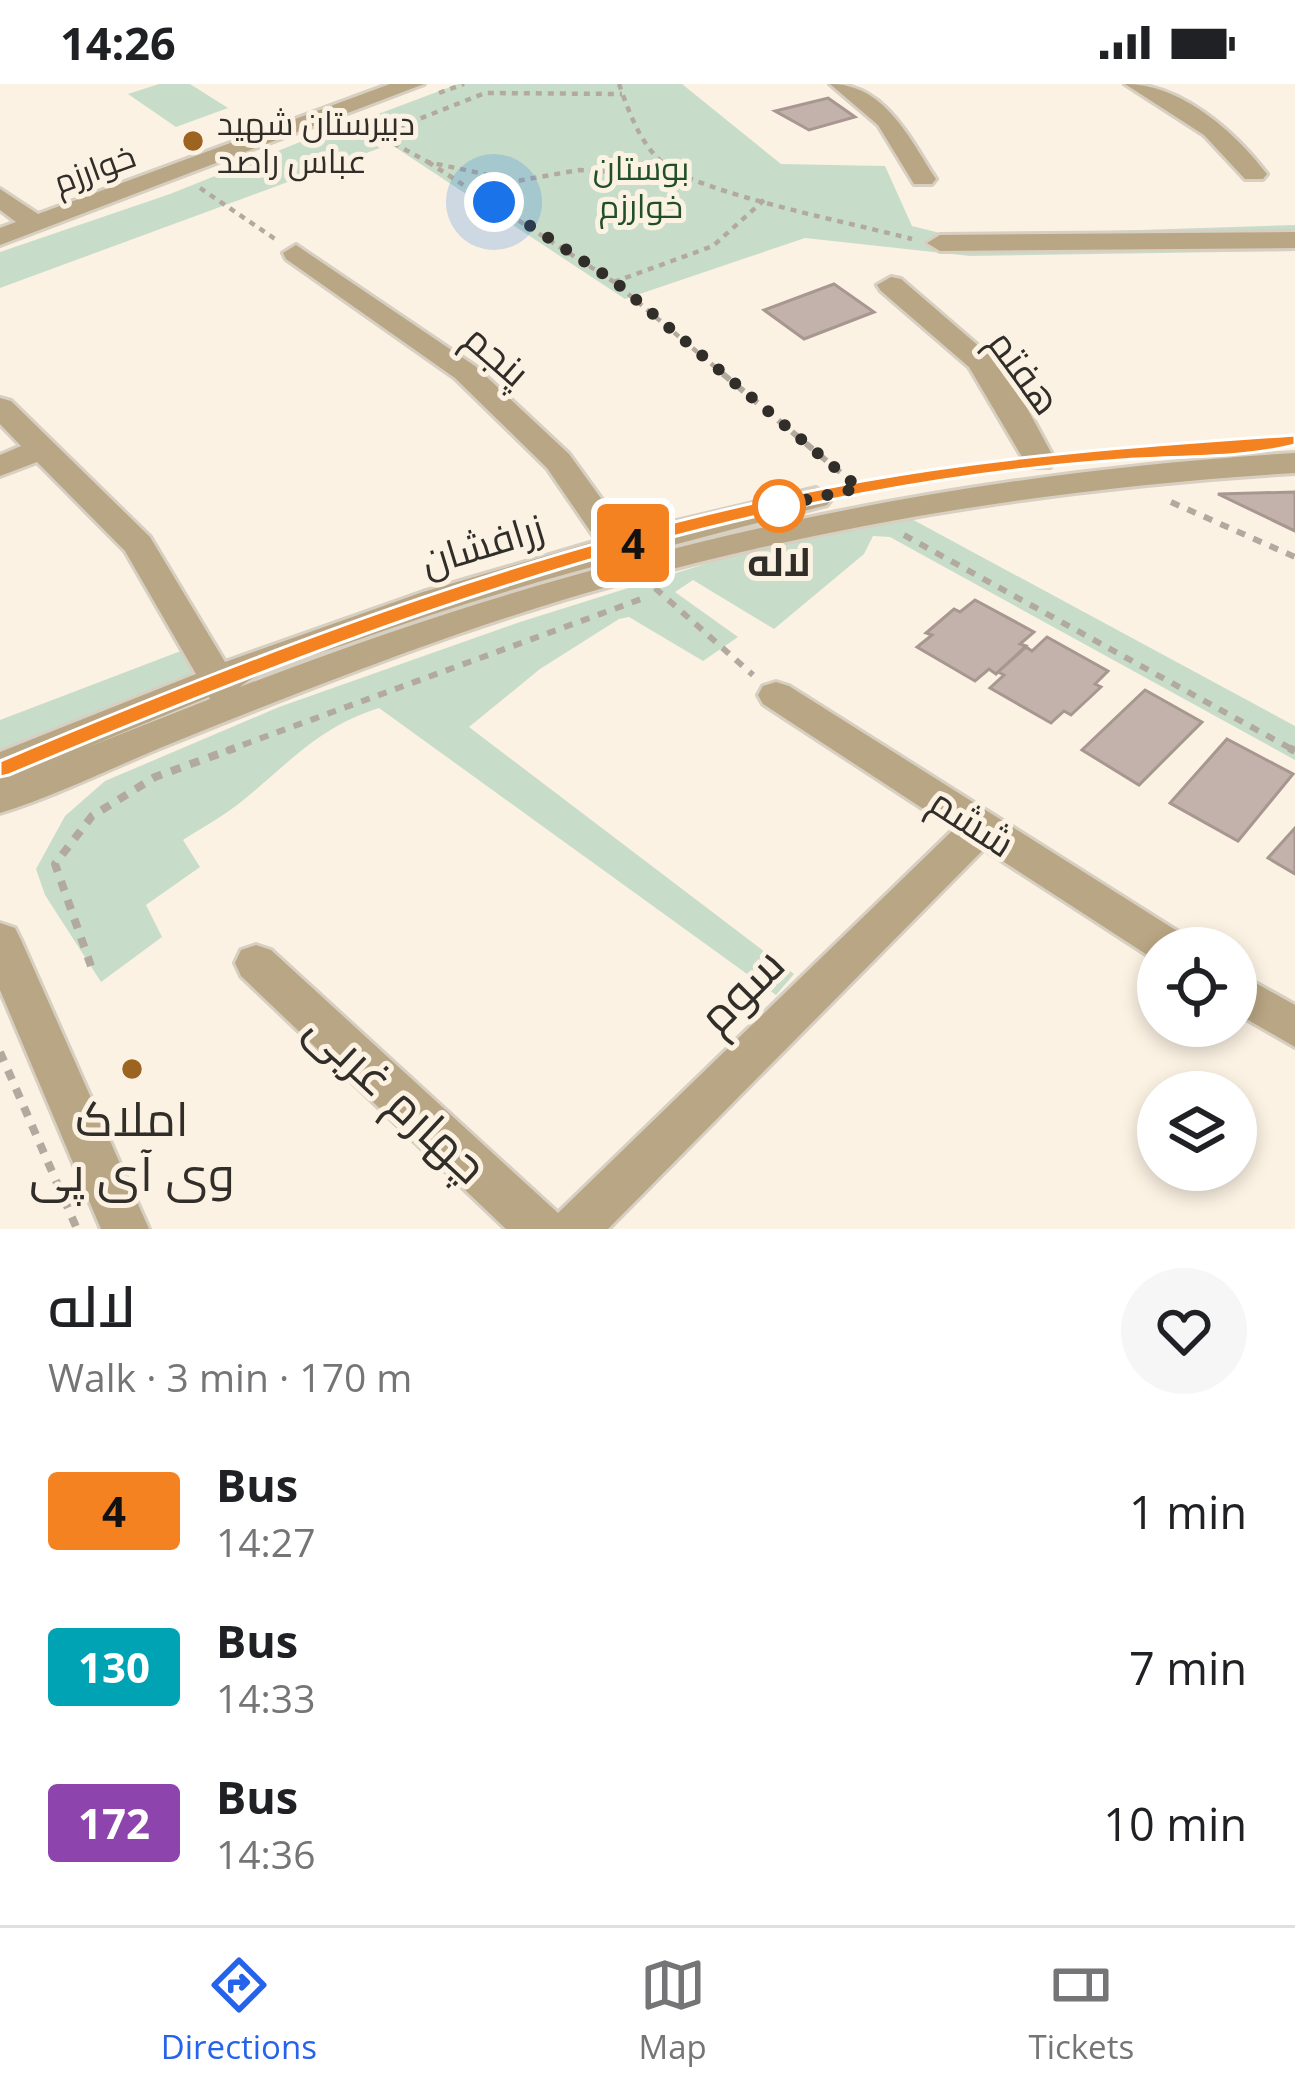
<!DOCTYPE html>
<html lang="en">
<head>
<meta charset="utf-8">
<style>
  :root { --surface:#fff; --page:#f6f6f6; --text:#202124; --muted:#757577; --line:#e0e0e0; --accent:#2563eb }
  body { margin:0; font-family:"Open Sans",Cairo,sans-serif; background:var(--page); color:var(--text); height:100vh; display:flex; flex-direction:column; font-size:45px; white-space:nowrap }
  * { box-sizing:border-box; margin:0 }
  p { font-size:39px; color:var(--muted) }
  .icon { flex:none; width:66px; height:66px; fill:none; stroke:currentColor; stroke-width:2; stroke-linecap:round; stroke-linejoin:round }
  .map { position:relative; height:1145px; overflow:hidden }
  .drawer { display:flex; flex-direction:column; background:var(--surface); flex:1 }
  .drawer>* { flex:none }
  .badge { padding:0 24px; border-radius:9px; font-size:42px; line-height:78px }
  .buttons { position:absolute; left:1137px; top:843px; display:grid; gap:24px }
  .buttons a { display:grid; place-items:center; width:120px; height:120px; border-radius:50%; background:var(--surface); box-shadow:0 6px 18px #0003; font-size:60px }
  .you { position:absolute; width:60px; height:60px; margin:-30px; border:9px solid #fff; border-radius:50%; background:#1a73e8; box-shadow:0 0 0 18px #1a73e833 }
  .map>.badge { position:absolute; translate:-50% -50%; box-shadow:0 0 0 6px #fff }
  .round { display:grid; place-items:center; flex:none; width:126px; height:126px; border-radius:63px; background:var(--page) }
  .summary { display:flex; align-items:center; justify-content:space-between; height:204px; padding:0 48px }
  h1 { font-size:57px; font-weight:600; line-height:90px }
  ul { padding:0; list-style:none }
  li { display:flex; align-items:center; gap:36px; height:156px; padding:0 48px }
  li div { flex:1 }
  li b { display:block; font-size:45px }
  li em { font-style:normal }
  li .badge { min-width:132px; font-weight:700; text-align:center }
  .status { display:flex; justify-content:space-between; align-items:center; height:84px; padding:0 60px; background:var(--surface); direction:ltr }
  .status svg { height:33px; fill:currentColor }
  .tab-bar { display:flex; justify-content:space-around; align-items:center; height:168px; border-top:3px solid var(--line); background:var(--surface); font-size:33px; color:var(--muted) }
  .tab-bar a { display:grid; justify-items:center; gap:6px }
  .tab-bar .on { color:var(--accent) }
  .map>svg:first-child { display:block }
  .green { fill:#c8ddc9 }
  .building { fill:#c3b1ab; stroke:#a89691; stroke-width:3 }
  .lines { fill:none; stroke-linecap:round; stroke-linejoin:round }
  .minor-casing { stroke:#d7cfc1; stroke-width:6 }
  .path-far2 { stroke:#b2aa9f; stroke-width:4.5; stroke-dasharray:6 6; stroke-linecap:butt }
  .path-far1 { stroke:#b2aa9f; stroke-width:6; stroke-dasharray:9 9; stroke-linecap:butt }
  .path { stroke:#b2aa9f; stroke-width:8; stroke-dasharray:10 10; stroke-linecap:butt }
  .minor { fill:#b9a684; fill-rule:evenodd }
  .line { fill:#f58220; stroke:#fff; stroke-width:3 }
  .walk { stroke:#312d28; stroke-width:12; stroke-dasharray:0 21.6 }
  .poi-dot { fill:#9c6420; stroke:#fbf2e3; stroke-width:4.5 }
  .stop-dot { fill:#fff; stroke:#f58220; stroke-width:6 }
  .labels { text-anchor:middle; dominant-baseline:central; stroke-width:10; stroke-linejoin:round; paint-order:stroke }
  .far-poi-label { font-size:33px; fill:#312d28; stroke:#fbf2e3; text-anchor:start }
  .far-park-label { font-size:33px; fill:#215028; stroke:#fbf2e3 }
  .far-street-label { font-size:33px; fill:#312d28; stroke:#fbf2e3 }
  .street-label { font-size:39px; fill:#312d28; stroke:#fbf2e3 }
  .stop-label { font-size:39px; font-weight:bold; fill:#312d28; stroke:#fbf2e3 }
  .near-street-label { font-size:48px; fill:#312d28; stroke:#fbf2e3 }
  .near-poi-label { font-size:48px; fill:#312d28; stroke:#fbf2e3 }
</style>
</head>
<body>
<div class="status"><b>14:26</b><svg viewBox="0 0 49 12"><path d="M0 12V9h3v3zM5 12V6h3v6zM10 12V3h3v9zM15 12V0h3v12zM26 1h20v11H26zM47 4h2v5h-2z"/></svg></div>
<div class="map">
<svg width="1295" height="1145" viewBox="0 0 1295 1145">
  <rect width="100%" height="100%" fill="#fbf2e3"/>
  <g class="green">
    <path d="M 159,0 L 190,0 L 228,24 L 176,43 L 128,10 Z"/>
    <path d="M 458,0 L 682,0 L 781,80 L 885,82 L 912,142 L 952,152 L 1295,141 L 1295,167 L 970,172 L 805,154 L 625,215 L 357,38 Z"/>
    <path d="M 348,44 L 380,64 L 0,204 L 0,168 L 170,110 L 325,48 Z"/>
    <path d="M 908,433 L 1295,642 L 1295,676 L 890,453 L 873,452 L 864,470 L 774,545 L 693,496 L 675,508 L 738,553 L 703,577 L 629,533 L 619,535 L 540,585 L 469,643 L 794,890 L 776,911 L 379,624 C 320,643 293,675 247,713 C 227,730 205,742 183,756 L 200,783 L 146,821 L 162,853 L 101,898 L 45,811 L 36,785 L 65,732 L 105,697 L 279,623 L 520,538 L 708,479 L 846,441 Z"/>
    <path d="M 186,565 L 195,588 L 181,599 L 0,669 L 0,636 Z"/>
  </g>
  <g class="building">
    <path d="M 828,14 L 855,33 L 809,46 L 775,27 Z"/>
    <path d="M 834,200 L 874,228 L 804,255 L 764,226 Z"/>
    <path d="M 1295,408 L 1295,447 L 1218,410 Z"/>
    <path d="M 975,516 L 1034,548 L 1020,560 L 1026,562 L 996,590 L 989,585 L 975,597 L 917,563 L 932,551 L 926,549 L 954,525 L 960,528 Z"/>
    <path d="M 1047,553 L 1108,587 L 1095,600 L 1101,603 L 1071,631 L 1064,627 L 1051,639 L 990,604 L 1004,591 L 998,588 L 1026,563 L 1032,567 Z"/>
    <path d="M 1145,606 L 1202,638 L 1139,701 L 1082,666 Z"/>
    <path d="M 1227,655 L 1293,690 L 1238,757 L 1170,719 Z"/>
    <path d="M 1295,744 L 1295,790 L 1268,774 Z"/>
  </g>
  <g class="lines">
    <g class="minor-casing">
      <g id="minor">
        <path d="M 390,0 L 424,0 L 0,161 L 0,144 L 16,138 L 0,126 L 0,105 L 38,130 Z"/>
        <path d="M 830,0 C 885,0 909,54 936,95 L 932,100 L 914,100 L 878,41 Z"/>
        <path d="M 1125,0 C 1181,0 1234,47 1267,90 L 1263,95 L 1245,95 L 1204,51 Z"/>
        <path d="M 1295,148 L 1295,164 L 940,167 L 927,159 L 940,151 Z"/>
        <path d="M 296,161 L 475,282 L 569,370 L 626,449 L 816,404 L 832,414 L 827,421 C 666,463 507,502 349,559 C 316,571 264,583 240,603 C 585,470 926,391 1295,369 L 1295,389 C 1009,406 729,456 458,550 C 357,585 259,624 160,664 C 107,686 55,712 0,729 L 0,668 L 196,590 L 125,467 L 37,378 L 0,392 L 0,371 L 21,362 L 0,340 L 0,314 L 11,317 L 150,453 L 225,578 L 423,508 L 597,457 L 547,384 L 455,294 L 286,175 L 283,169 ZM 210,615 L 83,665 L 209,613 Z"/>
        <path d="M 891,193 L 901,195 L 989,271 L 1027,324 L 1055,376 L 1050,383 L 1028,383 L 969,283 L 881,207 L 877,201 Z"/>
        <path d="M 776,598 L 789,602 L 1185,852 L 1191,864 L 1158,864 L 1155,876 L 984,765 L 608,1145 L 506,1145 L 241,892 L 235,879 L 241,866 L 256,861 L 271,866 L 558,1129 L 954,745 L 763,620 L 758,611 L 763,602 Z"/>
        <path d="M 0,839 L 15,844 L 21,856 L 149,1145 L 101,1145 L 0,906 Z"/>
        <path d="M 1236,888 L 1295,921 L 1295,963 L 1236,929 Z"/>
      </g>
    </g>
    <g class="path-far2">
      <path d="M 619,0 C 629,28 640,60 664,80 C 698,109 861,141 912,155"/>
      <path d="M 439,9 L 464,0"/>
      <path d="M 362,42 L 428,78 L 517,97 L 579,86 L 647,90 L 664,82"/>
      <path d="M 376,52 L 485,9 L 622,10"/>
      <path d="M 428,78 L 614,198 L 727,293"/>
      <path d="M 200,104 L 278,157"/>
      <path d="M 614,198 L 713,162 L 764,116"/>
    </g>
    <g class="path-far1">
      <path d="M 723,290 L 859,404"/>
      <path d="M 1171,418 L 1295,473"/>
      <path d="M 904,451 L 1295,667"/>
      <path d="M 655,504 L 753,591"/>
      <path d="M 226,667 L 644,514"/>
    </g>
    <g class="path">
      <path d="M 1289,664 L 1295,667"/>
      <path d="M 91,882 L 55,780 L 92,732 L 155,693 L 235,664"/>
      <path d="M 0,968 L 77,1145"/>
    </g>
    <use href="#minor" class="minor"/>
  </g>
  <path class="line" d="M 1295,351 L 1295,361 C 1245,374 1180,372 1121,376 C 1034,382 947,394 861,410 C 566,466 284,575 9,691 L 0,693 L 0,677 C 273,562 561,451 862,397 C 1006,371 1150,361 1295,351 Z"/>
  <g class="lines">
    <path class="walk" d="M 494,118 L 614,197 L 859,404 L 779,422"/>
  </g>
  <g class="poi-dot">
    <circle cx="193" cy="57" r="12"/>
    <circle cx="132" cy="985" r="12"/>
  </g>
  <circle class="stop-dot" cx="779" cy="422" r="24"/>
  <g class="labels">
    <g class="far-poi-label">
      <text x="217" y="38">دبیرستان شهید<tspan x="217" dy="38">عباس راصد</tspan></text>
    </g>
    <g class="far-park-label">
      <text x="641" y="83">بوستان<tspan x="641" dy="38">خوارزم</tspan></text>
    </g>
    <g class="far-street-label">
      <text transform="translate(94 84) rotate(-20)">خوارزم</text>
    </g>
    <g class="street-label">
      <text transform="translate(498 270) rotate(41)">پنجم</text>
      <text transform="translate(1026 287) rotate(54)">هفتم</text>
      <text transform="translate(482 459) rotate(-17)">زرافشان</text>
      <text transform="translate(973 737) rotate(33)">ششم</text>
    </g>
    <g class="stop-label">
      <text x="779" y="476">لاله</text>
    </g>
    <g class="near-street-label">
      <text transform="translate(740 905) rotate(-45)">سوم</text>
      <text transform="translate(398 1012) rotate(43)">چهارم غربی</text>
    </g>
    <g class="near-poi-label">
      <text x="132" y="1033">املاک<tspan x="132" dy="55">وی آی پی</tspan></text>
    </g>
  </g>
</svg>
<div class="buttons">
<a><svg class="icon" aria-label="locate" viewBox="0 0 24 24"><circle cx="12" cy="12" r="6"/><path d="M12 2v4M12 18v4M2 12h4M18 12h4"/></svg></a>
<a><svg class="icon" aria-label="layers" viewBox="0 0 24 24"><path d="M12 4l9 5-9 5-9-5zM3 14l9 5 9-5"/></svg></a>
</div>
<div class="you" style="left:494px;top:118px"></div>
<b class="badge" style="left:633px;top:459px;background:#f58220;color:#111">4</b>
</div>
<section class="drawer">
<div class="summary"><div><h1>لاله</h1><p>Walk · 3 min · 170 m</p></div><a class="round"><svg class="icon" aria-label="heart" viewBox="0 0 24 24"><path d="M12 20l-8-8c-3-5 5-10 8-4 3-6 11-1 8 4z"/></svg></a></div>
<ul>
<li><span class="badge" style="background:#f58220;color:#111">4</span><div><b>Bus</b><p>14:27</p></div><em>1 min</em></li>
<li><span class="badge" style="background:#00a3b4;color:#fff">130</span><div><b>Bus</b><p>14:33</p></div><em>7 min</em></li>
<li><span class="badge" style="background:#8e44ad;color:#fff">172</span><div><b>Bus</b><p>14:36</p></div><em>10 min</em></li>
</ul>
</section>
<nav class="tab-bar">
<a class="on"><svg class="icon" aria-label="directions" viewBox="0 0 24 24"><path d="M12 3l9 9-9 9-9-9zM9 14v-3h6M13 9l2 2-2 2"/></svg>Directions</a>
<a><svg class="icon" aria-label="map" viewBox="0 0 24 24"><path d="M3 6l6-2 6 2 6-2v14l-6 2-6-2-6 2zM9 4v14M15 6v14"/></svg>Map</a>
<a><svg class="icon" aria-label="tickets" viewBox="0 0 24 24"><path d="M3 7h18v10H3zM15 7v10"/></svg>Tickets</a>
</nav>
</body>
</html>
